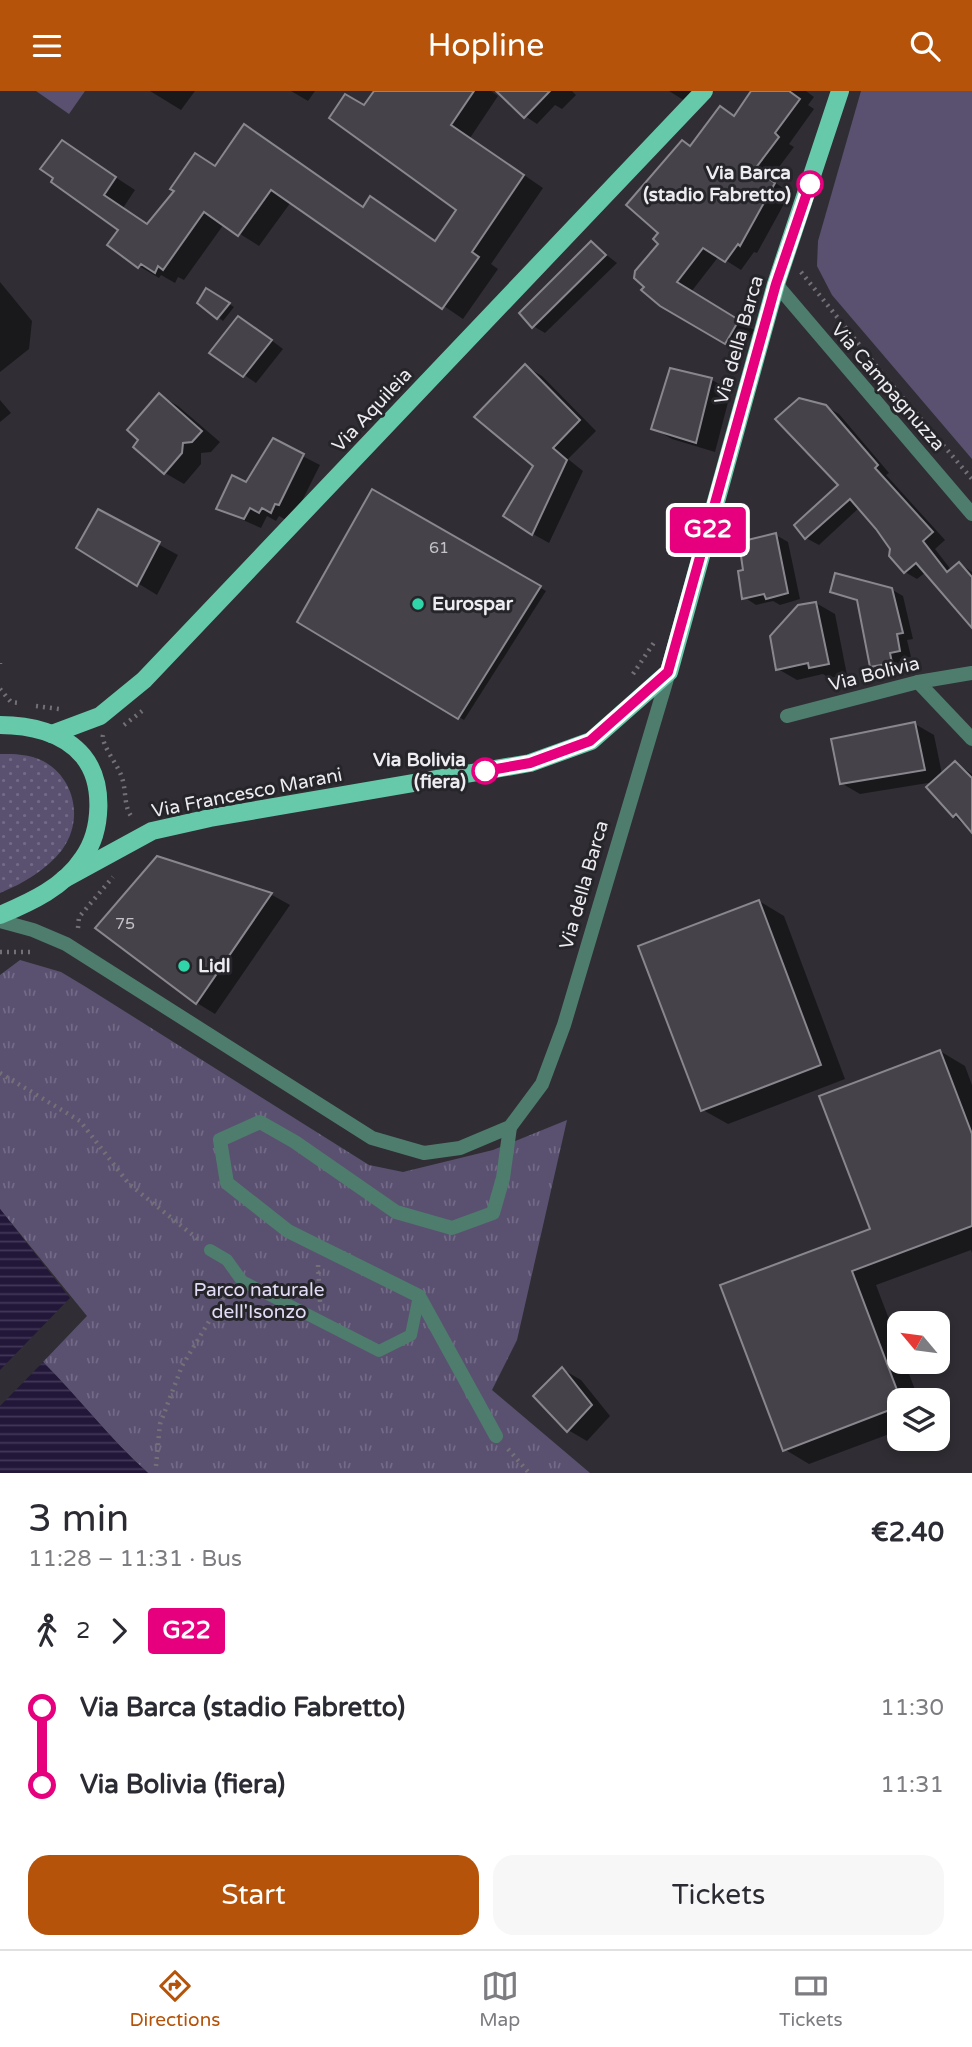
<!DOCTYPE html>
<html lang="en">
<head>
<meta charset="utf-8">
<style>
  :root { --surface:#fff; --page:#f7f7f7; --text:#2b2b33; --muted:#7c7c81; --line:#e1e1e2; --accent:#b45309 }
  body { margin:0; font-family:"Varela Round",sans-serif; background:var(--page); color:var(--text); height:100vh; display:flex; flex-direction:column; font-size:26px; white-space:nowrap }
  * { box-sizing:border-box; margin:0 }
  p { font-size:23px; color:var(--muted) }
  .icon { flex:none; width:38px; height:38px; fill:none; stroke:currentColor; stroke-width:2; stroke-linecap:round; stroke-linejoin:round }
  .map { position:relative; height:1382px; overflow:hidden }
  .drawer { display:flex; flex-direction:column; background:var(--surface); flex:1 }
  .drawer>* { flex:none }
  .badge { padding:0 14px; border-radius:5px; font-size:24px; line-height:46px }
  .needle { width:46px; rotate:299deg }
  .buttons { position:absolute; left:887px; top:1220px; display:grid; gap:14px }
  .buttons a { display:grid; place-items:center; width:63px; height:63px; border-radius:14px; background:var(--surface); box-shadow:0 4px 10px #0003; font-size:35px }
  .map>.badge { position:absolute; translate:-50% -50%; box-shadow:0 0 0 4px #fff }
  .legs { display:flex; align-items:center; gap:10px; height:77px; padding:0 28px; font-size:23px }
  .legs p { margin-inline-start:auto }
  .headline { display:flex; align-items:center; justify-content:space-between; height:119px; padding:0 28px }
  h1 { font-size:38px; font-weight:600; line-height:52px }
  .button { display:flex; gap:14px; margin-top:auto; padding:14px 28px }
  .button a { flex:1; height:80px; border-radius:21px; background:var(--accent); color:#fff; font-size:28px; font-weight:600; line-height:80px; text-align:center }
  .button a+a { background:var(--page); color:var(--text) }
  ul { padding:0 28px; list-style:none }
  li { display:flex; align-items:center; gap:24px; height:77px; font-size:26px }
  li i { display:grid; place-items:center; width:10px; height:100%; margin:0 9px; background:currentColor }
  li i::after { content:''; width:18px; height:18px; margin:-9px; border:5px solid; border-radius:50%; background:var(--surface) }
  li p { margin-inline-start:auto }
  li:first-child i { background:linear-gradient(#0000 50%,currentColor 0) }
  li:last-child i { background:linear-gradient(currentColor 50%,#0000 0) }
  header { display:flex; justify-content:space-between; align-items:center; height:91px; padding:0 28px; background:var(--accent); color:#fff; font-size:32px; font-weight:600 }
  .dock { display:flex; justify-content:space-around; align-items:center; height:98px; border-top:2px solid var(--line); background:var(--surface); font-size:19px; color:var(--muted) }
  .dock a { display:grid; justify-items:center; gap:4px }
  .dock .current { color:var(--accent) }
  .map>svg:first-child { display:block }
  .grass { fill:url(#grass-dots) }
  .park { fill:url(#park-tufts) }
  .garden { fill:#5a5171 }
  .water { fill:url(#water-rules) }
  .shadow { fill:#0007 }
  .building { fill:#454349; stroke:#89878e; stroke-width:2 }
  .lines { fill:none; stroke-linecap:round; stroke-linejoin:round }
  .path { stroke:#737177; stroke-width:4.5; stroke-dasharray:2 5; stroke-linecap:butt }
  .lane { stroke:#4f7d6d; stroke-width:12 }
  .street { stroke:#4f7d6d; stroke-width:14 }
  .primary { stroke:#66caaa; stroke-width:18 }
  .line-1-casing { stroke:#fff; stroke-width:16 }
  .line-1 { stroke:#e6007e; stroke-width:10 }
  .stop-1-dot { fill:#fff; stroke:#e6007e; stroke-width:3.5 }
  .poi-dot { fill:#30d4a9; stroke:#26252a; stroke-width:2.5 }
  .labels { text-anchor:middle; dominant-baseline:central; stroke-width:6; stroke-linejoin:round; paint-order:stroke }
  .number-label { font-size:16px; fill:#c3c2c6 }
  .stop-label { font-size:19px; font-weight:bold; fill:#edecf0; stroke:#26252a; text-anchor:end }
  .street-label { font-size:19px; fill:#edecf0; stroke:#26252a }
  .poi-label { font-size:19px; font-weight:bold; fill:#edecf0; stroke:#26252a; text-anchor:start }
  .park-label { font-size:19px; fill:#e2dbf6; stroke:#26252a }
</style>
</head>
<body>
<header><svg class="icon" aria-label="menu" viewBox="0 0 24 24"><path d="M4 6h16M4 12h16M4 18h16"/></svg>Hopline<svg class="icon" aria-label="search" viewBox="0 0 24 24"><circle cx="10" cy="10" r="6"/><path d="M15 15l6 6"/></svg></header>
<div class="map">
<svg width="972" height="1382" viewBox="0 0 972 1382">
  <defs>
    <pattern id="grass-dots" width="8" height="8" patternUnits="userSpaceOnUse" patternTransform="scale(1.75)"><rect width="8" height="8" fill="#5a5171"/><path d="M2 2h.1M6 6h.1" fill="none" stroke="#726a86" stroke-width="1.8" stroke-linecap="round"/></pattern>
    <pattern id="park-tufts" width="24" height="20" patternUnits="userSpaceOnUse" patternTransform="scale(1.75)"><rect width="24" height="20" fill="#5a5171"/><path d="M3 7l-1-3M5 7V3M7 7l1-3M15 17l-1-3M17 17v-4M19 17l1-3" fill="none" stroke="#726a86"/></pattern>
    <pattern id="water-rules" width="6" height="5" patternUnits="userSpaceOnUse" patternTransform="scale(1.75)"><rect width="6" height="5" fill="#221639"/><path d="M0 2.5h6" fill="none" stroke="#423856"/></pattern>
  </defs>
  <rect width="100%" height="100%" fill="#302e34"/>
  <path class="grass" d="M 0,663 C 14,663 30,663 43,670 C 75,687 84,729 62,759 C 46,779 24,792 0,802 Z"/>
  <path class="park" d="M 20,869 L 61,881 L 86,896 L 369,1074 L 403,1081 L 493,1059 L 567,1029 L 517,1249 L 492,1299 L 590,1382 L 148,1382 C 110,1348 79,1307 43,1271 L 87,1225 L 0,1118 L 0,884 Z"/>
  <g class="garden">
    <path d="M 36,0 L 85,0 L 69,23 Z"/>
    <path d="M 861,0 L 972,0 L 972,368 L 832,204 L 817,175 L 818,150 Z"/>
  </g>
  <g class="water">
    <path d="M 0,1118 L 70,1207 L 0,1279 Z"/>
    <path d="M 43,1271 C 79,1307 110,1348 148,1382 L 0,1382 L 0,1315 Z"/>
  </g>
  <g class="shadow">
    <path d="M 150,0 L 195,0 L 181,19 Z"/>
    <path d="M 291,0 L 315,0 L 308,10 Z"/>
    <path d="M 376,0 L 491,0 L 498,5 L 470,47 L 543,97 L 491,173 L 498,178 L 463,228 L 291,111 L 259,155 L 224,133 L 184,189 L 178,186 L 175,192 L 161,184 L 159,187 L 139,175 L 120,139 L 62,51 L 135,99 L 123,117 L 148,134 L 216,76 L 245,35 L 365,116 L 390,119 L 436,151 L 459,118 L 365,16 Z"/>
    <path d="M 505,0 L 572,0 L 576,4 L 562,18 L 555,14 L 537,33 L 525,25 Z"/>
    <path d="M 669,0 L 705,0 L 693,15 Z"/>
    <path d="M 755,0 L 806,0 L 814,6 L 808,14 L 814,18 L 789,53 L 794,56 L 770,88 L 790,102 L 757,162 L 754,161 L 741,179 L 719,165 L 691,201 L 754,239 L 741,261 L 661,214 L 660,142 L 628,113 L 641,96 L 644,97 L 691,56 L 735,26 Z"/>
    <path d="M 591,152 L 617,172 L 545,242 L 533,235 Z"/>
    <path d="M 0,191 L 32,230 L 29,258 L 0,281 Z"/>
    <path d="M 206,199 L 234,216 L 223,230 L 218,226 Z"/>
    <path d="M 251,234 L 283,258 L 256,292 L 212,262 Z"/>
    <path d="M 525,275 L 542,285 L 596,340 L 568,368 L 583,380 L 549,452 L 533,443 L 535,374 Z"/>
    <path d="M 671,279 L 712,289 L 731,300 L 715,361 L 672,348 L 653,337 Z"/>
    <path d="M 159,304 L 178,315 L 220,351 L 211,361 L 201,362 L 201,373 L 184,393 L 165,382 L 135,355 Z"/>
    <path d="M 0,309 L 11,322 L 0,331 Z"/>
    <path d="M 825,315 L 839,323 L 889,382 L 886,384 L 945,449 L 935,458 L 952,480 L 960,473 L 972,481 L 972,533 L 926,481 L 917,488 L 905,481 L 892,457 L 860,416 L 819,454 L 806,447 L 840,394 Z"/>
    <path d="M 273,350 L 320,374 L 296,422 L 288,430 L 279,425 L 276,430 L 267,425 L 261,437 L 218,418 L 247,393 Z"/>
    <path d="M 373,400 L 546,500 L 464,629 L 299,530 Z"/>
    <path d="M 99,421 L 178,464 L 157,504 L 79,456 Z"/>
    <path d="M 776,444 L 788,451 L 800,508 L 780,514 L 773,510 L 756,514 L 744,506 L 745,480 Z"/>
    <path d="M 891,498 L 903,505 L 913,548 L 907,549 L 911,566 L 900,568 L 902,578 L 883,582 L 872,575 L 859,511 L 832,500 Z"/>
    <path d="M 816,512 L 835,523 L 847,584 L 829,587 L 823,583 L 797,589 L 778,578 Z"/>
    <path d="M 915,633 L 934,644 L 942,683 L 956,672 L 972,683 L 972,741 L 954,725 L 934,691 L 860,703 L 841,692 Z"/>
    <path d="M 157,767 L 272,804 L 290,814 L 215,923 L 197,912 Z"/>
    <path d="M 759,810 L 784,825 L 845,988 L 728,1033 L 703,1019 Z"/>
    <path d="M 940,960 L 965,975 L 972,994 L 972,1162 L 971,1159 L 876,1194 L 900,1257 L 900,1270 L 904,1270 L 919,1309 L 900,1309 L 900,1339 L 809,1373 L 784,1358 L 723,1195 L 873,1139 Z"/>
    <path d="M 562,1278 L 581,1289 L 610,1325 L 587,1350 L 568,1339 Z"/>
  </g>
  <g class="building">
    <path d="M 374,0 L 474,0 L 451,34 L 524,84 L 472,161 L 479,166 L 442,218 L 271,99 L 238,145 L 204,121 L 163,179 L 158,175 L 155,182 L 141,173 L 138,177 L 107,154 L 118,139 L 51,91 L 53,87 L 40,78 L 62,49 L 116,86 L 104,104 L 147,133 L 174,100 L 170,98 L 195,62 L 215,75 L 244,33 L 363,116 L 370,105 L 435,150 L 456,119 L 329,27 L 345,3 L 364,14 Z"/>
    <path d="M 496,0 L 550,0 L 524,27 Z"/>
    <path d="M 751,0 L 789,0 L 800,8 L 775,42 L 779,46 L 755,78 L 775,92 L 740,155 L 738,153 L 725,171 L 703,157 L 677,191 L 739,229 L 725,253 L 660,215 L 641,199 L 644,196 L 634,187 L 635,180 L 658,153 L 653,148 L 658,142 L 626,114 L 682,49 L 690,55 L 720,15 L 734,25 Z"/>
    <path d="M 591,150 L 606,164 L 532,237 L 519,222 Z"/>
    <path d="M 206,197 L 230,212 L 217,228 L 197,212 Z"/>
    <path d="M 238,225 L 272,249 L 243,286 L 209,262 Z"/>
    <path d="M 525,273 L 580,329 L 553,357 L 567,369 L 532,444 L 503,425 L 533,375 L 474,326 Z"/>
    <path d="M 670,277 L 712,287 L 696,352 L 651,338 Z"/>
    <path d="M 159,302 L 202,340 L 192,351 L 183,352 L 182,362 L 164,383 L 133,356 L 138,349 L 127,339 Z"/>
    <path d="M 799,307 L 826,314 L 878,374 L 875,377 L 933,441 L 923,450 L 947,481 L 959,471 L 972,486 L 972,537 L 916,472 L 904,482 L 889,465 L 890,458 L 876,438 L 850,408 L 805,448 L 794,434 L 838,394 L 775,328 Z"/>
    <path d="M 273,347 L 304,363 L 279,414 L 275,413 L 271,422 L 262,417 L 259,422 L 250,417 L 244,428 L 216,418 L 232,384 L 246,391 Z"/>
    <path d="M 372,398 L 541,495 L 458,628 L 297,531 Z"/>
    <path d="M 98,418 L 160,451 L 137,495 L 76,457 Z"/>
    <path d="M 776,442 L 788,502 L 766,508 L 764,503 L 742,508 L 738,480 L 743,479 L 739,451 Z"/>
    <path d="M 835,482 L 892,497 L 903,542 L 897,543 L 900,560 L 890,562 L 892,572 L 870,576 L 857,509 L 830,501 Z"/>
    <path d="M 816,511 L 829,573 L 809,577 L 808,572 L 776,579 L 770,545 L 798,514 Z"/>
    <path d="M 915,631 L 925,679 L 840,693 L 831,648 Z"/>
    <path d="M 955,670 L 972,687 L 972,742 L 956,723 L 953,726 L 926,696 Z"/>
    <path d="M 157,765 L 272,802 L 196,913 L 95,837 Z"/>
    <path d="M 759,809 L 821,974 L 701,1020 L 638,855 Z"/>
    <path d="M 940,959 L 972,1043 L 972,1135 L 852,1180 L 900,1307 L 900,1315 L 783,1360 L 720,1194 L 870,1138 L 819,1005 Z"/>
    <path d="M 562,1276 L 592,1314 L 567,1341 L 533,1305 Z"/>
  </g>
  <g class="lines">
    <g class="path">
      <path d="M 801,181 L 886,287 L 972,388"/>
      <path d="M 0,572 L 0,573"/>
      <path d="M 633,583 L 655,550"/>
      <path d="M 0,598 L 11,611 L 20,612"/>
      <path d="M 36,615 L 59,618"/>
      <path d="M 124,634 L 142,620"/>
      <path d="M 103,644 C 101,653 117,673 121,684 C 127,698 123,718 133,727"/>
      <path d="M 78,837 L 79,826 L 113,786"/>
      <path d="M 0,861 L 34,861"/>
      <path d="M 0,982 L 80,1030 L 129,1093 L 199,1149"/>
      <path d="M 318,1174 L 320,1211"/>
      <path d="M 508,1358 L 529,1382"/>
      <path d="M 156,1375 L 160,1333 L 182,1275 L 228,1199"/>
    </g>
    <path class="lane" d="M 210,1159 L 227,1169 L 242,1190 L 379,1260 L 411,1244 L 419,1205"/>
    <g class="street">
      <path d="M 776,193 L 972,423"/>
      <path d="M 918,591 L 972,648"/>
      <path d="M 787,625 L 918,591 L 972,582"/>
      <path d="M 0,830 L 33,839 L 66,853 L 372,1047 L 424,1062 L 460,1057 L 510,1036 L 542,993 L 564,934 L 669,581"/>
      <path d="M 496,1345 L 419,1205 L 288,1140 L 227,1092 L 220,1049 L 260,1031 L 295,1051 L 396,1121 L 452,1137 L 493,1122 L 503,1087 L 510,1036"/>
    </g>
    <g class="primary">
      <path d="M 0,634 C 29,634 63,641 83,665 C 105,692 102,740 83,767 C 64,796 31,811 0,824"/>
      <path d="M 52,643 L 100,625 L 144,589 L 704,0"/>
      <path d="M 64,788 L 152,740 L 210,727 L 530,672 L 591,650 L 669,581 L 776,193 L 840,0"/>
    </g>
  </g>
  <g class="lines">
    <g class="line-1-casing">
      <path id="line-1" d="M 485,680 L 530,672 L 590,650 L 668,581 L 776,193 L 810,93"/>
    </g>
    <use href="#line-1" class="line-1"/>
  </g>
  <g class="stop-1-dot">
    <circle cx="810" cy="93" r="12"/>
    <circle cx="485" cy="680" r="12"/>
  </g>
  <g class="poi-dot">
    <circle cx="418" cy="513" r="7"/>
    <circle cx="184" cy="875" r="7"/>
  </g>
  <g class="labels">
    <g class="number-label">
      <text x="439" y="457">61</text>
      <text x="125" y="833">75</text>
    </g>
    <g class="stop-label">
      <text x="791" y="82">Via Barca<tspan x="791" dy="22">(stadio Fabretto)</tspan></text>
      <text x="466" y="669">Via Bolivia<tspan x="466" dy="22">(fiera)</tspan></text>
    </g>
    <g class="street-label">
      <text transform="translate(739 249) rotate(-74)">Via della Barca</text>
      <text transform="translate(888 296) rotate(49)">Via Campagnuzza</text>
      <text transform="translate(372 319) rotate(-47)">Via Aquileia</text>
      <text transform="translate(874 583) rotate(-14)">Via Bolivia</text>
      <text transform="translate(247 702) rotate(-11)">Via Francesco Marani</text>
      <text transform="translate(584 794) rotate(-74)">Via della Barca</text>
    </g>
    <g class="poi-label">
      <text x="432" y="513">Eurospar</text>
      <text x="198" y="875">Lidl</text>
    </g>
    <g class="park-label">
      <text x="259" y="1199">Parco naturale<tspan x="259" dy="22">dell'Isonzo</tspan></text>
    </g>
  </g>
</svg>
<div class="buttons">
<a><svg class="needle" viewBox="-14 -14 28 28"><path d="M0-13l5 13h-10z" fill="#e53935"/><path d="M0 13l5-13h-10z" fill="#7c7c81"/></svg></a>
<a><svg class="icon" aria-label="layers" viewBox="0 0 24 24"><path d="M12 4l9 5-9 5-9-5zM3 14l9 5 9-5"/></svg></a>
</div>
<b class="badge" style="left:708px;top:439px;background:#e6007e;color:#fff">G22</b>
</div>
<section class="drawer">
<div class="headline"><div><h1>3 min</h1><p>11:28 – 11:31 · Bus</p></div><b>€2.40</b></div>
<div class="legs"><svg class="icon" aria-label="walk" viewBox="0 0 24 24"><circle cx="13" cy="4" r="2"/><path d="M13 8l-2 6 4 7M11 14l-3 7M7 12l3-4h3l4 4"/></svg>2<svg class="icon" aria-label="forward" viewBox="0 0 24 24"><path d="M9 5l7 7-7 7"/></svg><b class="badge" style="background:#e6007e;color:#fff">G22</b></div>
<ul>
<li><i style="color:#e6007e"></i><b>Via Barca (stadio Fabretto)</b><p>11:30</p></li>
<li><i style="color:#e6007e"></i><b>Via Bolivia (fiera)</b><p>11:31</p></li>
</ul>
<div class="button"><a>Start</a><a>Tickets</a></div>
</section>
<nav class="dock">
<a class="current"><svg class="icon" aria-label="directions" viewBox="0 0 24 24"><path d="M12 3l9 9-9 9-9-9zM9 14v-3h6M13 9l2 2-2 2"/></svg>Directions</a>
<a><svg class="icon" aria-label="map" viewBox="0 0 24 24"><path d="M3 6l6-2 6 2 6-2v14l-6 2-6-2-6 2zM9 4v14M15 6v14"/></svg>Map</a>
<a><svg class="icon" aria-label="tickets" viewBox="0 0 24 24"><path d="M3 7h18v10H3zM15 7v10"/></svg>Tickets</a>
</nav>
</body>
</html>
